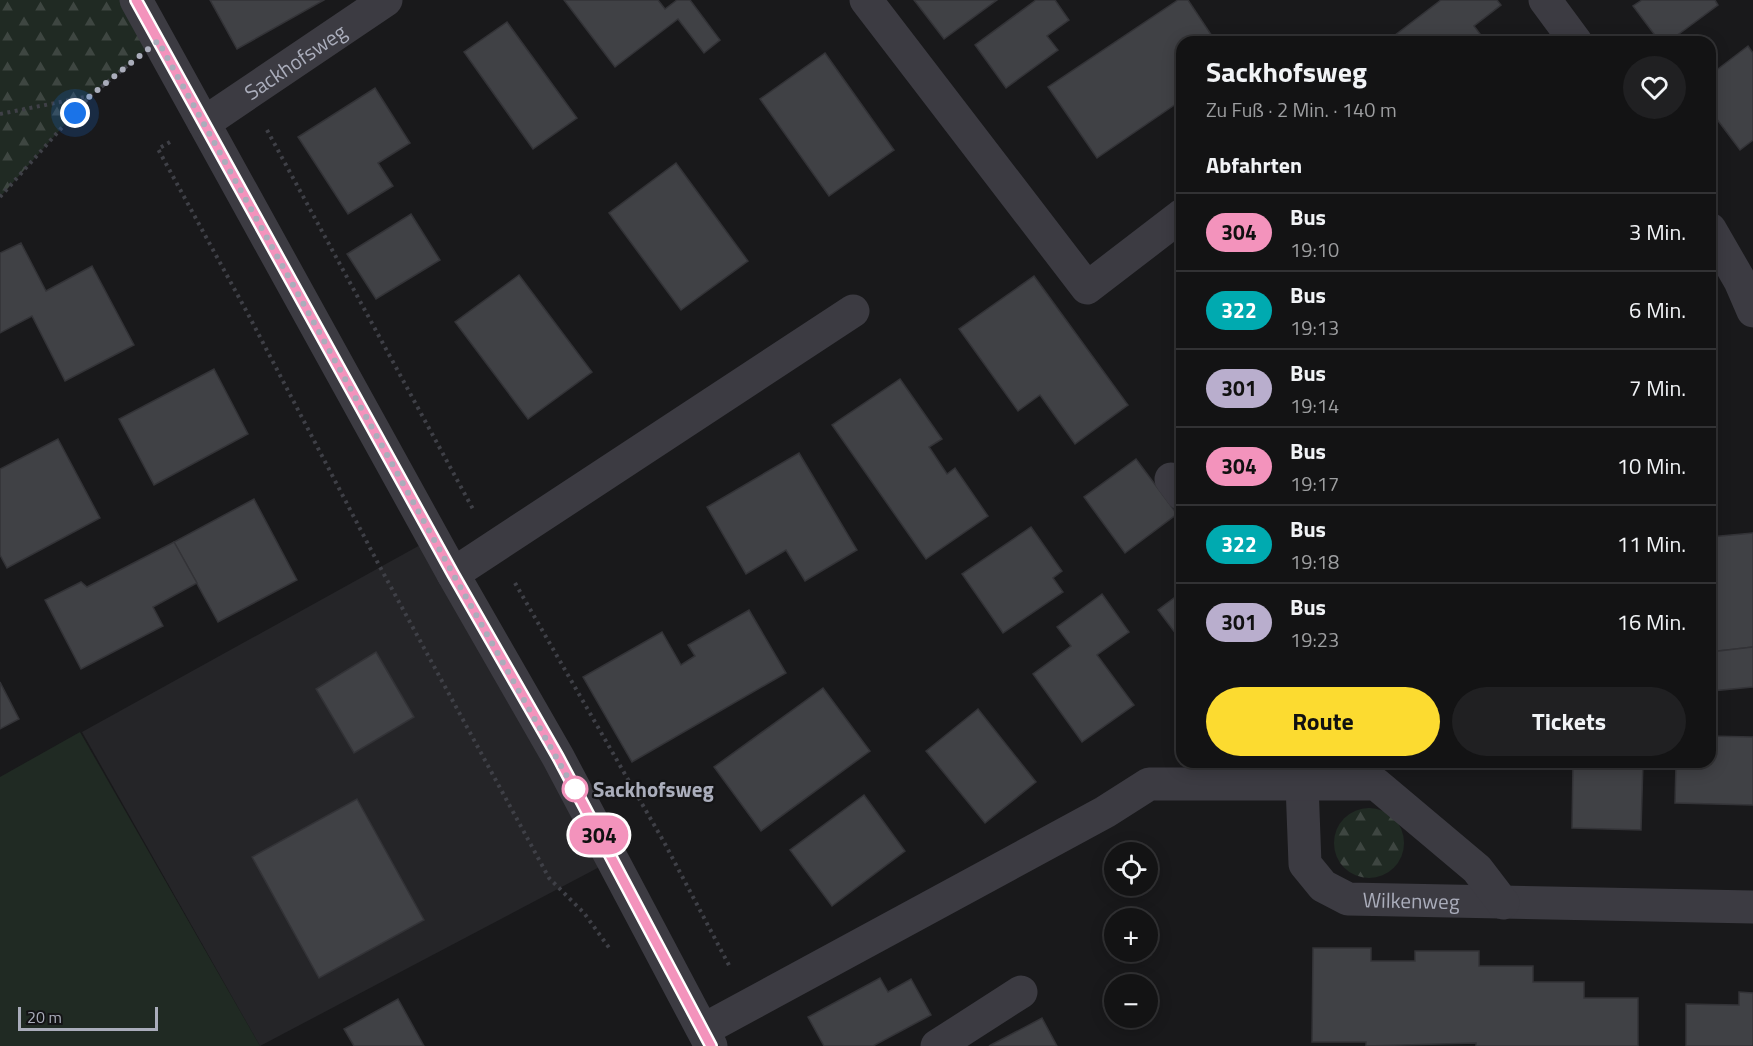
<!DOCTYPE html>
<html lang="de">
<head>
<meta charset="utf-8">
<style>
  :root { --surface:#131314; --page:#202022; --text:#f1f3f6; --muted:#9d9ea0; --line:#323234; --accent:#fcdb30 }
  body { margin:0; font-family:"Titillium Web",sans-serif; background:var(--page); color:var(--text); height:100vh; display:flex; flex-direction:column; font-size:22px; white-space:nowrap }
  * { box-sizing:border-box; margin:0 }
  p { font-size:20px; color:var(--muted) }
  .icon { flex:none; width:33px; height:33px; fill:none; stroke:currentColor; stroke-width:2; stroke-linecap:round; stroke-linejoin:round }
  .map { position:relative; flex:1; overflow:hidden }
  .details { position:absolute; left:1176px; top:36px; width:540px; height:732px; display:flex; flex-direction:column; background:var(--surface); border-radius:18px; box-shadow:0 3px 15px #0003,0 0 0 2px var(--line) }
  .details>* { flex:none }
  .badge { padding:0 12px; border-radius:20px; font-size:21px; line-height:39px }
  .fabs { position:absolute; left:1104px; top:842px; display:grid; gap:12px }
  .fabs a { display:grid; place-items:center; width:54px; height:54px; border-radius:50%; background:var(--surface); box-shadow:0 3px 15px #0003,0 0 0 2px var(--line); font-size:30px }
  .scale { position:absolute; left:18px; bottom:15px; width:140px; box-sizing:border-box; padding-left:6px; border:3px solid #aaadbb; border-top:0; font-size:16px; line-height:21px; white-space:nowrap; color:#aaadbb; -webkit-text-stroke:4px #141416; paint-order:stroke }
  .you { position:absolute; width:30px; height:30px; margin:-15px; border:4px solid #fff; border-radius:50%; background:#1a73e8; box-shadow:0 0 0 9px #1a73e833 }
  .map>.badge { position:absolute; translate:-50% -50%; box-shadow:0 0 0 3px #fff }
  h2 { padding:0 30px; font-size:22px; line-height:54px }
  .round { display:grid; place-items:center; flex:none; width:63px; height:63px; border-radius:32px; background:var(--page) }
  .head { display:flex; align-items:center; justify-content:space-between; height:102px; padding:0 30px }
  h1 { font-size:28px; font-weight:700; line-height:45px }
  .action { display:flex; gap:12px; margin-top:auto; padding:12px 30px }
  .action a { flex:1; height:69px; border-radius:36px; background:var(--accent); color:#111; font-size:24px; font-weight:700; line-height:69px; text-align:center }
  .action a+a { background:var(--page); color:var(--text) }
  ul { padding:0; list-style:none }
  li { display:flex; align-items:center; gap:18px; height:78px; padding:0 30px; border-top:2px solid var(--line) }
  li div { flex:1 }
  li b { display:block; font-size:22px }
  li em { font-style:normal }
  li .badge { min-width:66px; font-weight:700; text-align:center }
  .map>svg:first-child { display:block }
  .built { fill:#252528 }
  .forest { fill:url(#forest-firs) }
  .green { fill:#202a23 }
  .building { fill:#404145; stroke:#333337; stroke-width:1.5 }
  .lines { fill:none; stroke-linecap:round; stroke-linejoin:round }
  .path { stroke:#3f4047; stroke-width:4; stroke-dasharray:3 4.5; stroke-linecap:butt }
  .minor { stroke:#3c3b42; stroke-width:33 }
  .line-casing { stroke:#fff; stroke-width:14 }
  .line { stroke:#f393bc; stroke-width:9 }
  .walk { stroke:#aaadbb; stroke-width:6; stroke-dasharray:0 10.8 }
  .stop-dot { fill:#fff; stroke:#f393bc; stroke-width:3 }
  .labels { text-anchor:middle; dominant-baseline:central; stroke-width:4.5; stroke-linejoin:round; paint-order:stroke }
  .street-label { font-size:21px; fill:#aaadbb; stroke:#141416 }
  .stop-label { font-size:21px; font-weight:bold; fill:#aaadbb; stroke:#141416; text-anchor:start }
</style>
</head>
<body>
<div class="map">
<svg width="1753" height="1046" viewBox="0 0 1753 1046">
  <defs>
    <pattern id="forest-firs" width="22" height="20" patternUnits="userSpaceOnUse" patternTransform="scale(1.5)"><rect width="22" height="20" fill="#202a23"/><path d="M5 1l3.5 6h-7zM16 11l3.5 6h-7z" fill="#3e4641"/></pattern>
  </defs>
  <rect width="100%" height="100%" fill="#19191b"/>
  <path class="built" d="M 431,539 L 607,863 L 260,1046 L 82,732 Z"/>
  <g class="forest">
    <path d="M 0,0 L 135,0 L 157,41 L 90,96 L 0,197 Z"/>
    <circle cx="1369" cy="843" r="35"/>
  </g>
  <path class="green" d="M 80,732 L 260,1046 L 0,1046 L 0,777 Z"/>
  <g class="building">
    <path d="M 210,0 L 324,0 L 237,49 Z"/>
    <path d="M 564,0 L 658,0 L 665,9 L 677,0 L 690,0 L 720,40 L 704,53 L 678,19 L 615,67 Z"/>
    <path d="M 914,0 L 997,0 L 944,39 Z"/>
    <path d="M 1036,0 L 1055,0 L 1069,20 L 1047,36 L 1058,50 L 1006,88 L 975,45 Z"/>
    <path d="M 1178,0 L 1188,0 L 1216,42 L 1182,42 L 1182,113 L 1176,104 L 1097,158 L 1048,87 Z"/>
    <path d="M 1441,0 L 1497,0 L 1501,5 L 1474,26 L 1486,42 L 1386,42 Z"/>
    <path d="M 1642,0 L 1715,0 L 1718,5 L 1668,42 L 1660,42 L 1633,6 Z"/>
    <path d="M 507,22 L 577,118 L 533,149 L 464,52 Z"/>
    <path d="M 1748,46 L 1753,53 L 1753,140 L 1740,150 L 1710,110 L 1710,75 Z"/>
    <path d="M 825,53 L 894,150 L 829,196 L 760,99 Z"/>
    <path d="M 375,88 L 410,143 L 378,163 L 393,186 L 348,214 L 298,137 Z"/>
    <path d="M 676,163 L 748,261 L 681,310 L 609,213 Z"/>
    <path d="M 411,214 L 440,260 L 376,299 L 347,254 Z"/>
    <path d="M 21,243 L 46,291 L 92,266 L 134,345 L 65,381 L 32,316 L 0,333 L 0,253 Z"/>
    <path d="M 519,275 L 592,372 L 528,419 L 455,322 Z"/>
    <path d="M 1034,276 L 1128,405 L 1075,444 L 1040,395 L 1018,411 L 959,329 Z"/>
    <path d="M 214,369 L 248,434 L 154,485 L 119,419 Z"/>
    <path d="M 900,379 L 942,439 L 929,447 L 947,474 L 955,468 L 988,516 L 926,559 L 832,425 Z"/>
    <path d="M 1710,432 L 1717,447 L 1710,450 Z"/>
    <path d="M 58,439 L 100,518 L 7,568 L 0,555 L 0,469 Z"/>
    <path d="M 799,453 L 857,550 L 805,581 L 786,550 L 746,574 L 707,507 Z"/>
    <path d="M 1136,459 L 1177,514 L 1125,553 L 1084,497 Z"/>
    <path d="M 254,499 L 297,580 L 218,622 L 174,542 Z"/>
    <path d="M 1031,527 L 1062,571 L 1053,578 L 1063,592 L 1003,633 L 962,574 Z"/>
    <path d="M 1753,533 L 1753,647 L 1710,652 L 1710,537 Z"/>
    <path d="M 174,542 L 197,583 L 153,607 L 163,626 L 81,669 L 45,600 L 81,582 L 87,587 Z"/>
    <path d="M 1182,592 L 1182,642 L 1158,610 Z"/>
    <path d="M 1102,594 L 1129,632 L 1097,655 L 1134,705 L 1082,742 L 1033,674 L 1071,646 L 1057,627 Z"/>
    <path d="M 749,610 L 786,673 L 632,762 L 583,677 L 662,632 L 681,665 L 695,656 L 688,645 Z"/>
    <path d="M 1753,647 L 1753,687 L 1712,691 L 1714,713 L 1710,714 L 1710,652 Z"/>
    <path d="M 376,652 L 414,717 L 354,753 L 316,689 Z"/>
    <path d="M 0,682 L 19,719 L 0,729 Z"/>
    <path d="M 823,688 L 870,751 L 761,831 L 714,767 Z"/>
    <path d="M 978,709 L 1036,782 L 985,823 L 926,751 Z"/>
    <path d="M 1710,736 L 1753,737 L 1753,805 L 1675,803 L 1676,762 L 1710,762 Z"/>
    <path d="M 1573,762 L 1643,762 L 1641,830 L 1572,828 Z"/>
    <path d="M 864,795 L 905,851 L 832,906 L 790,850 Z"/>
    <path d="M 357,799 L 424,920 L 319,978 L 252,857 Z"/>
    <path d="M 1313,948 L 1371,948 L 1371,961 L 1415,961 L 1415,951 L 1479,951 L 1479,966 L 1533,966 L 1533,982 L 1584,982 L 1584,998 L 1638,998 L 1638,1046 L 1476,1046 L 1476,1043 L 1366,1046 L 1366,1042 L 1312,1042 Z"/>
    <path d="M 880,978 L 888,992 L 911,979 L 931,1015 L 873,1046 L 824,1046 L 808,1017 Z"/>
    <path d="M 1739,992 L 1753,993 L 1753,1046 L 1686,1046 L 1686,1004 L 1739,1005 Z"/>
    <path d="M 398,999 L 424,1046 L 354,1046 L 344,1029 Z"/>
    <path d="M 1042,1018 L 1057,1046 L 989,1046 Z"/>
  </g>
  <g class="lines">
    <g class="path">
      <path d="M 0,114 L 90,96"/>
      <path d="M 267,130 L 474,511"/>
      <path d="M 170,142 L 158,149 L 248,314 L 380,567 L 549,878 L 584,913 L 610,949"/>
      <path d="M 0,197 L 90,96 L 127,66"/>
      <path d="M 515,583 L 664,842 L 731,969"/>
    </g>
    <g class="minor">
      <path d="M 136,0 L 453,574 L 558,757 L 711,1046"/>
      <path d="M 866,0 L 1087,288 L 1182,215"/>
      <path d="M 1545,0 L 1576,42"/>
      <path id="s1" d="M 204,123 L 386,0"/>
      <path d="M 1710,229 L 1740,281 L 1753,311"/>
      <path d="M 1171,479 L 1182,494"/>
      <path d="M 453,574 L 853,311"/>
      <path id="s2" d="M 1299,764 L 1302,784 L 1305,864 L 1323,886 L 1348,899 L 1753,907"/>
      <path d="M 703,1030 L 1105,812 L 1149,784 L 1376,784 L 1477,869 L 1503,903"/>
      <path d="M 937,1046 L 1021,992"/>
    </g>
  </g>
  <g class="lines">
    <g class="line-casing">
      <path id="line" d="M 136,0 L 453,574 L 558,757 L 711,1046"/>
    </g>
    <use href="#line" class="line"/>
    <path class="walk" d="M 75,113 L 90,96 L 158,41 L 453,574 L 578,796 L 575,789"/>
  </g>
  <circle class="stop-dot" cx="575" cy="789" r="12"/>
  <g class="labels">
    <g class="street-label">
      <text stroke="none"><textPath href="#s1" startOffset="110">Sackhofsweg</textPath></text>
      <text stroke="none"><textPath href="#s2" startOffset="220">Wilkenweg</textPath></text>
    </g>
    <g class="stop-label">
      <text x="593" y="789">Sackhofsweg</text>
    </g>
  </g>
</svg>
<div class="fabs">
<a><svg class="icon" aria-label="locate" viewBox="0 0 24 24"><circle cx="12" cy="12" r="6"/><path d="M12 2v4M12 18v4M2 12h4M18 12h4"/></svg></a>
<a>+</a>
<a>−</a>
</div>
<div class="scale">20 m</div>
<div class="you" style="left:75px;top:113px"></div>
<b class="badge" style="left:599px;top:835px;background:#f393bc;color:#111">304</b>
<section class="details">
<div class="head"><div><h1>Sackhofsweg</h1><p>Zu Fuß · 2 Min. · 140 m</p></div><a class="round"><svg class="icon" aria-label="heart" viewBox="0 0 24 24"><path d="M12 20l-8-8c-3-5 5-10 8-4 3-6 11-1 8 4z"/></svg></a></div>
<h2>Abfahrten</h2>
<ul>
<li><span class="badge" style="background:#f393bc;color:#111">304</span><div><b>Bus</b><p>19:10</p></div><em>3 Min.</em></li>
<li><span class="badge" style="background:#00aab0;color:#fff">322</span><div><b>Bus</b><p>19:13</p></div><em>6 Min.</em></li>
<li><span class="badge" style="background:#b9aecd;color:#111">301</span><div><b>Bus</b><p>19:14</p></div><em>7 Min.</em></li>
<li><span class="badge" style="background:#f393bc;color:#111">304</span><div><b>Bus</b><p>19:17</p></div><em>10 Min.</em></li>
<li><span class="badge" style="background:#00aab0;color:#fff">322</span><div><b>Bus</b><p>19:18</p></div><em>11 Min.</em></li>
<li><span class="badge" style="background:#b9aecd;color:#111">301</span><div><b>Bus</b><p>19:23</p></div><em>16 Min.</em></li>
</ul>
<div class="action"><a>Route</a><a>Tickets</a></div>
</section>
</div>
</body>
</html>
